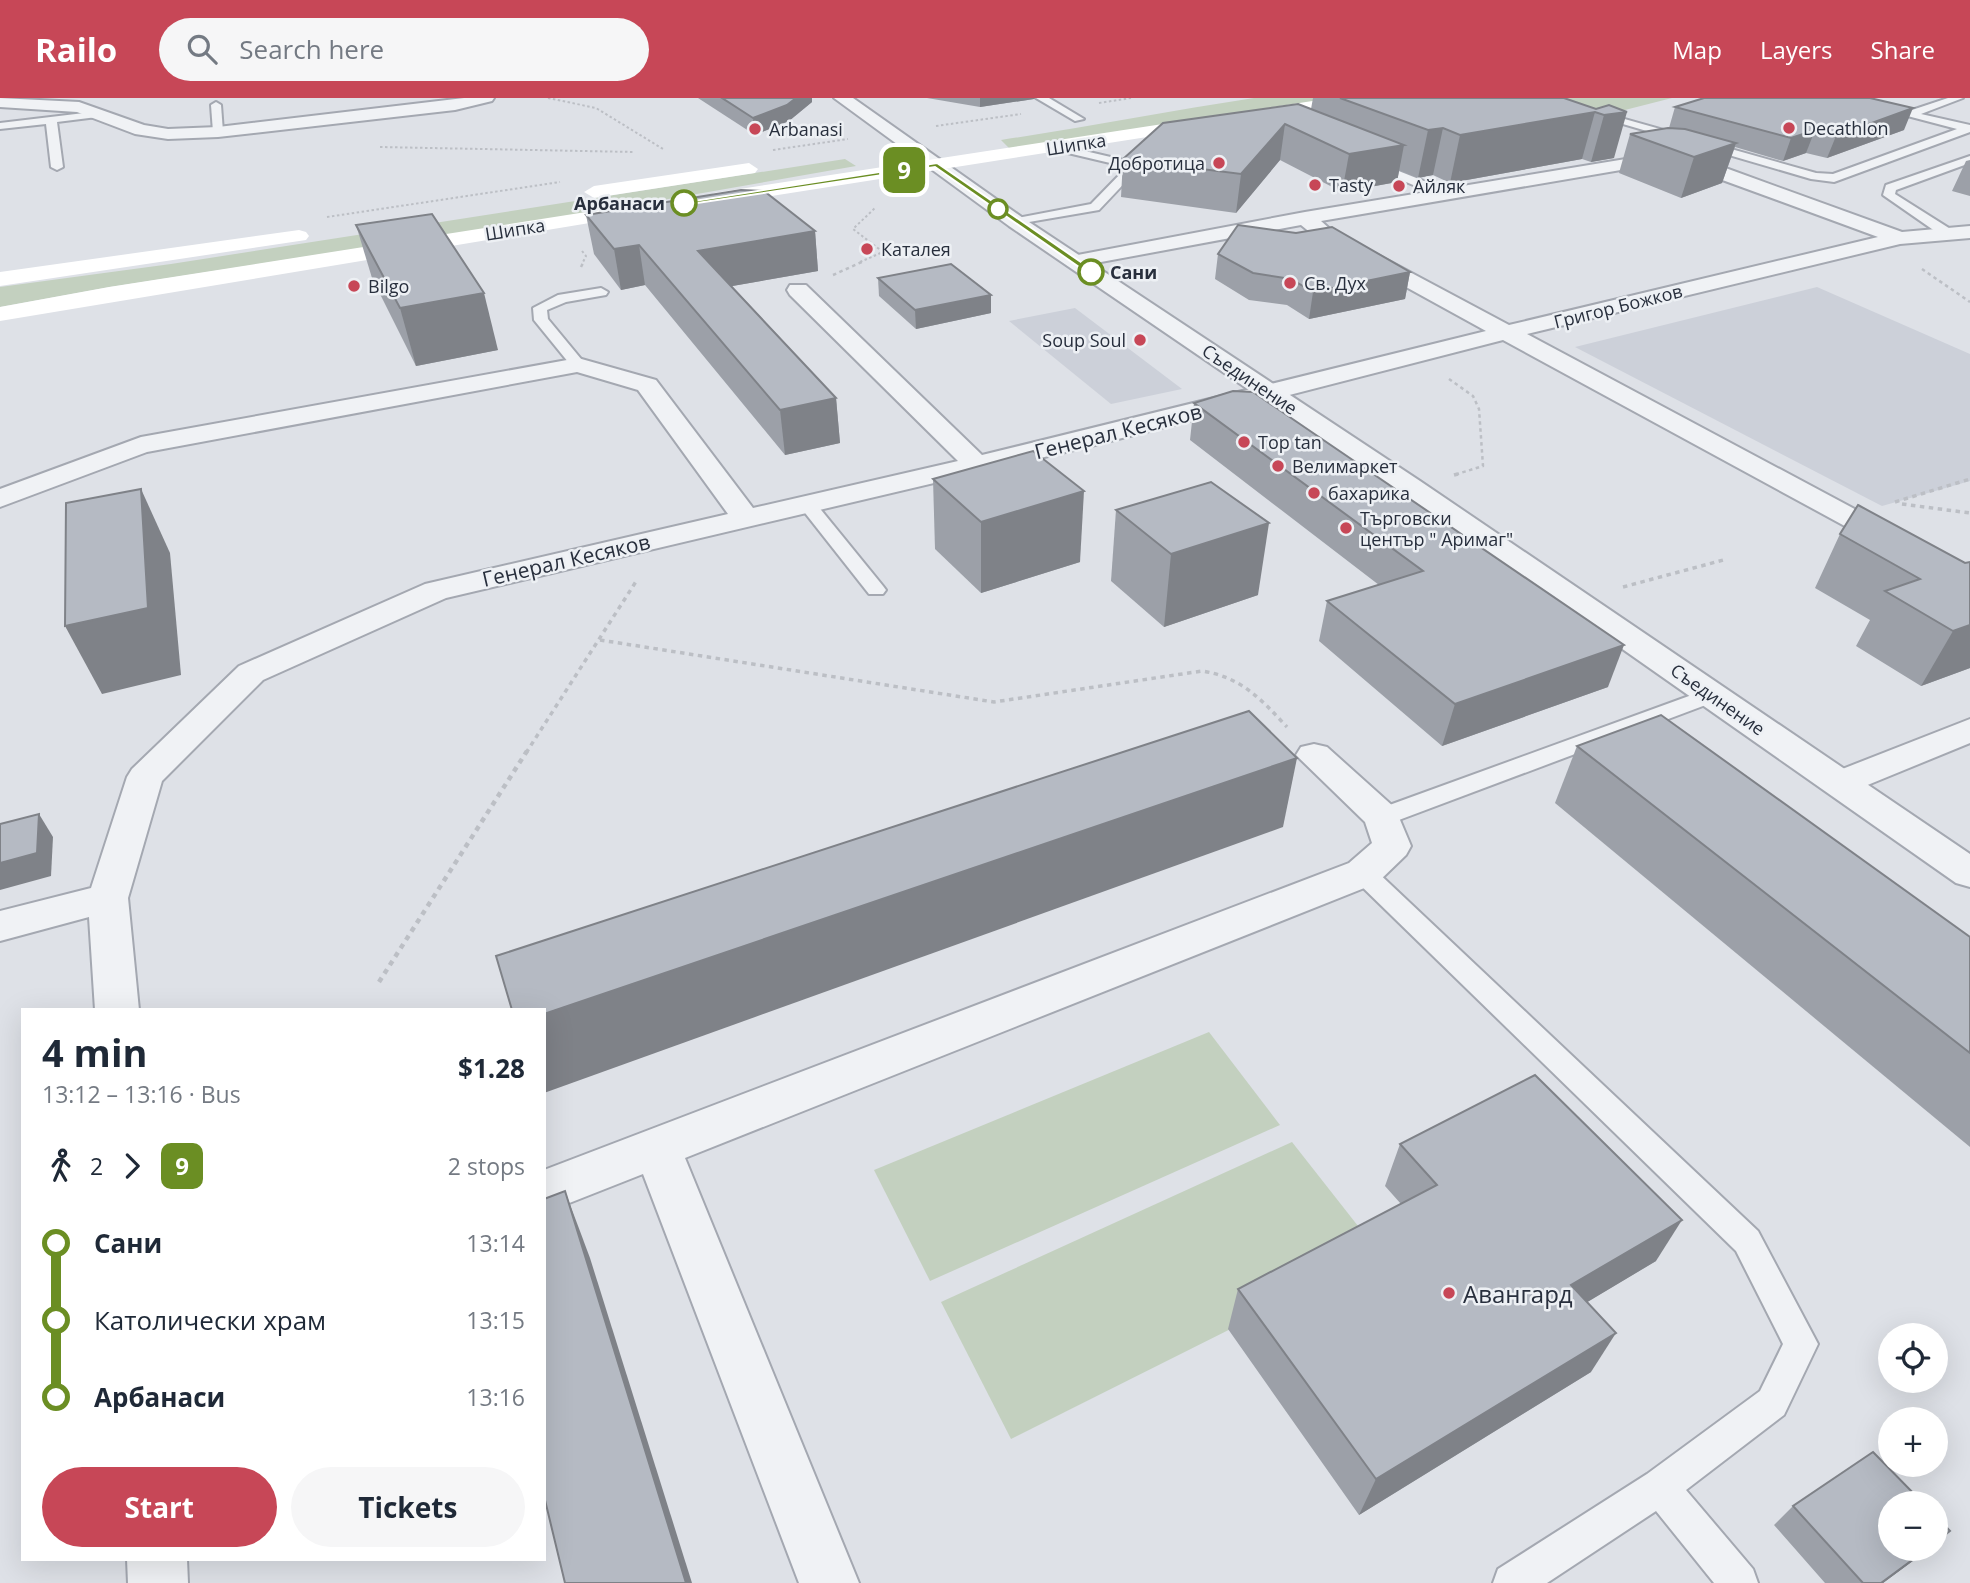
<!DOCTYPE html>
<html lang="en">
<head>
<meta charset="utf-8">
<style>
  :root { --surface:#fff; --page:#f6f6f7; --text:#1f2937; --muted:#747a83; --accent:#c74757 }
  body { margin:0; font-family:"Open Sans",sans-serif; background:var(--page); color:var(--text); height:100vh; display:flex; flex-direction:column; font-size:26px; white-space:nowrap }
  * { box-sizing:border-box; margin:0 }
  p { font-size:23px; color:var(--muted) }
  .icon { flex:none; width:38px; height:38px; fill:none; stroke:currentColor; stroke-width:2; stroke-linecap:round; stroke-linejoin:round }
  .map { position:relative; flex:1; overflow:hidden }
  .drawer { position:absolute; left:21px; top:910px; width:525px; height:553px; display:flex; flex-direction:column; background:var(--surface); border-radius:0px; box-shadow:0 7px 28px #0002 }
  .drawer>* { flex:none }
  .badge { padding:0 14px; border-radius:10px; font-size:24px; line-height:46px }
  .fabs { position:absolute; left:1878px; top:1225px; display:grid; gap:14px }
  .fabs a { display:grid; place-items:center; width:70px; height:70px; border-radius:50%; background:var(--surface); box-shadow:0 7px 28px #0002; font-size:35px }
  .map>.badge { position:absolute; translate:-50% -50%; box-shadow:0 0 0 4px #fff }
  .legs { display:flex; align-items:center; gap:10px; height:77px; padding:0 21px; font-size:23px }
  .legs p { margin-inline-start:auto }
  .summary { display:flex; align-items:center; justify-content:space-between; height:119px; padding:0 21px }
  h1 { font-size:38px; font-weight:700; line-height:52px }
  .action { display:flex; gap:14px; margin-top:auto; padding:14px 21px }
  .action a { flex:1; height:80px; border-radius:42px; background:var(--accent); color:#fff; font-size:28px; font-weight:700; line-height:80px; text-align:center }
  .action a+a { background:var(--page); color:var(--text) }
  ul { padding:0 21px; list-style:none }
  li { display:flex; align-items:center; gap:24px; height:77px; font-size:26px }
  li i { display:grid; place-items:center; width:10px; height:100%; margin:0 9px; background:currentColor }
  li i::after { content:''; width:18px; height:18px; margin:-9px; border:5px solid; border-radius:50%; background:var(--surface) }
  li p { margin-inline-start:auto }
  li:first-child i { background:linear-gradient(#0000 50%,currentColor 0) }
  li:last-child i { background:linear-gradient(currentColor 50%,#0000 0) }
  header { display:flex; align-items:center; gap:42px; box-sizing:border-box; height:98px; padding:0 35px; background:var(--accent); color:#fff }
  header strong { font-size:33px }
  nav { display:flex; gap:38px; margin-inline-start:auto; font-size:24px }
  .search { width:490px; height:63px; background:var(--page); display:flex; align-items:center; gap:18px; box-sizing:border-box; padding:0 24px; border-radius:38px; color:var(--muted); font-size:26px }
  .map>svg:first-child { display:block }
  .built { fill:#ccd0d9 }
  .green { fill:#c3d0bf }
  .lines { fill:none; stroke-linecap:round; stroke-linejoin:round }
  .service-casing { stroke:#a4a8b1; stroke-width:4 }
  .minor-casing { stroke:#a4a8b1; stroke-width:4 }
  .tertiary-casing { stroke:#a4a8b1; stroke-width:4 }
  .path-far3 { stroke:#bcbfc5; stroke-width:2; stroke-dasharray:2.5 2.5; stroke-linecap:butt }
  .path-far2 { stroke:#bcbfc5; stroke-width:2.5; stroke-dasharray:3.5 3.5; stroke-linecap:butt }
  .path-far1 { stroke:#bcbfc5; stroke-width:3.5; stroke-dasharray:4.5 4.5; stroke-linecap:butt }
  .path { stroke:#bcbfc5; stroke-width:4.5; stroke-dasharray:5 5; stroke-linecap:butt }
  .service { fill:#f0f2f5; fill-rule:evenodd }
  .minor { fill:#f0f2f5; fill-rule:evenodd }
  .tertiary { fill:#f0f2f5; fill-rule:evenodd }
  .secondary { fill:#fff; fill-rule:evenodd }
  .wall { fill:#9ca0a8 }
  .shaded-wall { fill:#7f8288 }
  .building { fill:#b5bac3; stroke:#7f8288; stroke-width:2 }
  .line-1 { fill:#6b8e23; stroke:#fff; stroke-width:2 }
  .poi-dot { fill:#c74757; stroke:#edf0f4; stroke-width:2.5 }
  .stop-1-dot { fill:#fff; stroke:#6b8e23; stroke-width:3.5 }
  .labels { text-anchor:middle; dominant-baseline:central; stroke-width:5; stroke-linejoin:round; paint-order:stroke }
  .far-poi-label { font-size:18px; fill:#282f3d; stroke:#edf0f4; text-anchor:start }
  .far-street-label { font-size:18px; fill:#282f3d; stroke:#edf0f4 }
  .far-stop-label { font-size:18px; font-weight:bold; fill:#282f3d; stroke:#edf0f4; text-anchor:end }
  .street-label { font-size:21px; fill:#282f3d; stroke:#edf0f4 }
  .near-poi-label { font-size:24px; fill:#282f3d; stroke:#edf0f4; text-anchor:start }
</style>
</head>
<body>
<header>
<strong>Railo</strong>
<div class="search"><svg class="icon" aria-label="search" viewBox="0 0 24 24"><circle cx="10" cy="10" r="6"/><path d="M15 15l6 6"/></svg>Search here</div>
<nav><a>Map</a><a>Layers</a><a>Share</a></nav>
</header>
<div class="map">
<svg width="1970" height="1485" viewBox="0 0 1970 1485">
  <rect width="100%" height="100%" fill="#dee1e7"/>
  <g class="built">
    <path d="M 1817,189 L 1970,256 L 1970,383 L 1882,408 L 1575,249 Z"/>
    <path d="M 1075,210 L 1182,291 L 1111,306 L 1009,223 Z"/>
  </g>
  <g class="green">
    <path d="M 1254,0 L 1337,0 L 1010,51 L 1001,42 C 1086,29 1169,13 1254,0 Z"/>
    <path d="M 1552,0 L 1672,0 L 1621,13 L 1602,13 Z"/>
    <path d="M 845,61 L 856,68 L 594,114 L 110,189 L 0,209 L 0,189 L 171,166 Z"/>
    <path d="M 1209,934 L 1280,1027 L 930,1183 L 874,1072 Z"/>
    <path d="M 1292,1044 L 1380,1156 L 1011,1341 L 941,1204 Z"/>
  </g>
  <g class="lines">
    <g class="service-casing">
      <g id="service">
        <path d="M 1036,0 L 1049,0 L 1084,21 L 1075,23 Z"/>
        <path d="M 1534,0 L 1550,0 L 1816,75 L 1833,76 L 1957,31 L 1839,0 L 1857,0 L 1909,13 L 1948,0 L 1963,0 L 1921,16 L 1970,27 L 1970,34 L 1834,84 L 1811,81 Z"/>
        <path d="M 216,4 L 221,7 L 223,34 L 218,37 L 213,34 L 211,7 Z"/>
        <path d="M 101,13 L 105,14 L 105,18 L 57,24 L 63,69 L 57,72 L 51,69 L 46,26 L 0,31 L 0,25 Z"/>
        <path d="M 1055,46 L 1132,64 L 1142,54 L 1152,56 L 1099,112 L 1012,127 L 1012,121 L 1091,106 L 1127,69 L 1051,51 L 1051,47 Z"/>
        <path d="M 1970,58 L 1970,65 L 1896,92 L 1895,96 L 1952,132 L 1952,138 L 1942,138 L 1883,97 L 1886,87 Z"/>
        <path d="M 1366,60 L 1449,93 L 1451,96 L 1441,99 L 1362,65 L 1360,63 Z"/>
        <path d="M 601,190 L 608,194 L 606,197 L 566,204 L 547,212 L 548,221 L 586,267 L 578,272 L 573,270 L 534,222 L 533,210 L 558,197 Z"/>
        <path d="M 807,401 L 813,402 L 883,488 L 886,492 L 883,496 L 869,496 L 798,406 Z"/>
        <path d="M 1711,590 L 1719,592 L 1722,597 L 1719,602 L 1391,725 L 1382,727 L 1373,725 L 1370,719 L 1373,713 Z"/>
        <path d="M 1363,766 L 1372,769 L 1758,1133 L 1818,1246 L 1784,1317 L 1686,1392 L 1753,1471 L 1758,1485 L 1714,1485 L 1656,1413 L 1547,1485 L 1493,1485 L 1498,1471 L 1647,1376 L 1760,1293 L 1783,1246 L 1736,1153 L 1354,781 L 1350,775 L 1354,769 Z"/>
      </g>
    </g>
    <g class="minor-casing">
      <g id="minor">
        <path d="M 0,0 L 79,4 L 144,27 L 168,31 L 218,29 L 464,0 L 494,0 L 492,3 L 455,12 L 218,39 L 168,41 L 135,36 L 77,14 L 0,9 Z"/>
        <path d="M 1656,56 L 1673,57 L 1720,68 L 1902,134 L 1970,128 L 1970,140 L 1900,146 L 1527,236 L 1907,439 L 1912,445 L 1907,451 L 1897,454 L 1887,451 L 1503,242 L 1091,348 L 446,500 L 263,582 L 162,683 L 128,800 L 139,912 L 95,912 L 89,819 L 0,843 L 0,813 L 91,790 L 127,679 L 132,671 L 239,568 L 425,486 L 728,416 L 638,292 L 577,274 L 147,354 L 0,409 L 0,391 L 141,339 L 578,260 L 656,282 L 753,410 L 958,363 L 790,197 L 787,192 L 790,187 L 806,187 L 982,357 L 1486,233 L 1317,140 L 1301,127 L 1074,169 L 1067,167 L 1063,163 L 1067,159 L 1305,114 ZM 1656,66 L 1673,67 L 1706,76 L 1878,139 L 1509,227 L 1331,132 L 1321,123 Z"/>
        <path d="M 1970,621 L 1970,645 L 1853,693 L 1840,697 L 1827,693 L 1822,685 L 1827,677 Z"/>
        <path d="M 1314,646 L 1327,649 L 1395,710 L 1411,748 L 1406,757 L 1377,785 L 685,1060 L 859,1485 L 799,1485 L 643,1076 L 544,1115 L 544,1072 L 1349,765 L 1372,745 L 1365,724 L 1296,657 L 1301,649 Z"/>
        <path d="M 127,1461 L 187,1461 L 188,1485 L 128,1485 Z"/>
      </g>
    </g>
    <g class="tertiary-casing">
      <path id="tertiary" d="M 834,0 L 853,0 L 1023,120 L 1420,383 L 1970,756 L 1970,789 L 1956,785 L 1400,395 L 1009,128 Z"/>
    </g>
    <g class="path-far3">
      <path d="M 548,0 L 596,10 L 663,51"/>
      <path d="M 1099,5 L 1131,0"/>
      <path d="M 936,28 L 1021,16"/>
      <path d="M 380,49 L 634,54"/>
      <path d="M 773,52 L 848,41"/>
      <path d="M 327,119 L 560,84"/>
      <path d="M 582,153 L 586,158 L 583,164"/>
      <path d="M 860,164 L 883,154 L 853,131 L 876,109"/>
    </g>
    <g class="path-far2">
      <path d="M 581,169 L 584,163"/>
      <path d="M 1922,171 L 1970,204"/>
      <path d="M 833,177 L 864,163"/>
      <path d="M 1449,281 L 1473,298 L 1479,311 L 1483,368 L 1454,377"/>
    </g>
    <g class="path-far1">
      <path d="M 1454,377 L 1458,376"/>
      <path d="M 1895,404 L 1970,381"/>
      <path d="M 1902,406 L 1970,415"/>
      <path d="M 1623,489 L 1727,461"/>
      <path d="M 600,542 L 994,604 L 1202,573 C 1241,579 1261,601 1287,629"/>
      <path d="M 526,655 L 637,482"/>
    </g>
    <path class="path" d="M 379,884 L 527,653"/>
    <use href="#service" class="service"/>
    <use href="#minor" class="minor"/>
    <use href="#tertiary" class="tertiary"/>
    <g class="secondary">
      <path d="M 1332,0 L 1372,0 L 1364,5 L 714,107 L 704,101 L 714,95 Z"/>
      <path d="M 749,65 L 758,71 L 755,75 L 594,100 L 584,94 L 594,88 Z"/>
      <path d="M 637,106 L 647,112 L 644,116 L 0,223 L 0,209 L 109,189 Z"/>
      <path d="M 299,132 L 306,134 L 309,138 L 306,142 L 0,188 L 0,174 Z"/>
    </g>
  </g>
  <g class="wall">
    <path d="M 698,0 L 812,0 L 812,4 L 789,23 L 755,37 Z"/>
    <path d="M 927,0 L 1035,0 L 1034,1 L 980,9 Z"/>
    <path d="M 1313,0 L 1564,0 L 1596,11 L 1609,7 L 1614,60 L 1591,64 L 1582,61 L 1450,85 L 1433,77 L 1418,80 L 1399,72 L 1397,84 L 1342,94 L 1280,62 L 1236,115 L 1121,99 L 1123,61 L 1311,11 Z"/>
    <path d="M 1675,9 L 1904,32 L 1827,60 L 1806,55 L 1783,63 L 1735,49 L 1722,85 L 1681,100 L 1619,75 L 1630,36 L 1669,30 Z"/>
    <path d="M 1970,62 L 1970,98 L 1952,93 L 1966,63 Z"/>
    <path d="M 586,117 L 815,133 L 818,173 L 732,188 L 836,300 L 840,345 L 785,357 L 645,187 L 621,192 L 594,156 Z"/>
    <path d="M 356,127 L 498,252 L 416,268 L 372,180 Z"/>
    <path d="M 1218,156 L 1410,174 L 1405,201 L 1309,221 L 1287,207 L 1249,202 L 1215,181 Z"/>
    <path d="M 878,180 L 991,197 L 991,215 L 916,231 L 879,198 Z"/>
    <path d="M 1194,305 L 1608,589 L 1442,648 L 1319,543 L 1327,503 L 1379,487 L 1190,342 Z"/>
    <path d="M 933,381 L 1080,464 L 981,495 L 935,451 Z"/>
    <path d="M 1116,412 L 1258,497 L 1164,529 L 1111,483 Z"/>
    <path d="M 1840,436 L 1965,465 L 1970,464 L 1970,570 L 1921,588 L 1856,548 L 1870,522 L 1815,490 Z"/>
    <path d="M 1577,648 L 1970,839 L 1970,1049 L 1555,705 Z"/>
    <path d="M 1400,1046 L 1656,1163 L 1587,1204 L 1591,1274 L 1359,1417 L 1228,1231 L 1238,1191 L 1401,1106 L 1385,1088 Z"/>
    <path d="M 1793,1408 L 1890,1451 L 1929,1451 L 1883,1485 L 1825,1485 L 1774,1427 Z"/>
  </g>
  <g class="shaded-wall">
    <path d="M 796,0 L 812,0 L 812,4 L 789,23 L 755,37 L 753,20 Z"/>
    <path d="M 980,0 L 1035,0 L 1034,1 L 980,9 Z"/>
    <path d="M 1913,10 L 1904,32 L 1827,60 L 1836,38 Z"/>
    <path d="M 1595,14 L 1582,61 L 1450,85 L 1460,37 Z"/>
    <path d="M 1627,14 L 1614,60 L 1591,64 L 1604,17 Z"/>
    <path d="M 1285,26 L 1280,62 L 1236,115 L 1241,76 Z"/>
    <path d="M 1443,30 L 1433,77 L 1418,80 L 1428,32 Z"/>
    <path d="M 1815,32 L 1806,55 L 1783,63 L 1791,40 Z"/>
    <path d="M 1736,45 L 1722,85 L 1681,100 L 1694,59 Z"/>
    <path d="M 1404,47 L 1397,84 L 1342,94 L 1349,56 Z"/>
    <path d="M 815,133 L 818,173 L 704,193 L 698,153 Z"/>
    <path d="M 639,147 L 645,187 L 621,192 L 614,151 Z"/>
    <path d="M 1410,174 L 1405,201 L 1309,221 L 1313,194 Z"/>
    <path d="M 484,195 L 498,252 L 416,268 L 400,210 Z"/>
    <path d="M 991,197 L 991,215 L 916,231 L 915,212 Z"/>
    <path d="M 836,300 L 840,345 L 785,357 L 780,312 Z"/>
    <path d="M 141,391 L 170,455 L 181,577 L 102,596 L 65,528 Z"/>
    <path d="M 1084,393 L 1080,464 L 981,495 L 981,424 Z"/>
    <path d="M 1269,425 L 1258,497 L 1164,529 L 1171,456 Z"/>
    <path d="M 1970,527 L 1970,570 L 1921,588 L 1953,533 Z"/>
    <path d="M 1624,547 L 1608,589 L 1442,648 L 1455,606 Z"/>
    <path d="M 1297,660 L 1283,729 L 544,995 L 544,916 Z"/>
    <path d="M 39,716 L 53,739 L 51,778 L 0,792 L 0,765 Z"/>
    <path d="M 565,1093 L 590,1160 L 692,1485 L 686,1485 Z"/>
    <path d="M 1682,1122 L 1656,1163 L 1549,1227 L 1571,1187 Z"/>
    <path d="M 1616,1235 L 1591,1274 L 1359,1417 L 1376,1381 Z"/>
    <path d="M 1927,1451 L 1929,1451 L 1883,1485 L 1881,1485 Z"/>
  </g>
  <g class="building">
    <path d="M 722,0 L 796,0 L 787,7 L 753,20 Z"/>
    <path d="M 1340,0 L 1564,0 L 1596,11 L 1609,7 L 1627,14 L 1604,17 L 1595,14 L 1460,37 L 1443,30 L 1428,32 Z"/>
    <path d="M 1704,0 L 1870,0 L 1913,10 L 1836,38 L 1815,32 L 1791,40 L 1675,9 Z"/>
    <path d="M 1298,6 L 1404,47 L 1349,56 L 1285,26 L 1241,76 L 1123,61 L 1163,25 Z"/>
    <path d="M 1668,30 L 1685,31 L 1736,45 L 1694,59 L 1630,36 Z"/>
    <path d="M 741,92 L 764,93 L 815,133 L 698,153 L 836,300 L 780,312 L 639,147 L 614,151 L 586,117 Z"/>
    <path d="M 432,116 L 484,195 L 400,210 L 356,127 Z"/>
    <path d="M 1238,127 L 1296,135 L 1332,129 L 1410,174 L 1313,194 L 1291,181 L 1253,175 L 1218,156 Z"/>
    <path d="M 951,166 L 991,197 L 915,212 L 878,180 Z"/>
    <path d="M 1233,293 L 1253,294 L 1624,547 L 1455,606 L 1327,503 L 1423,473 L 1194,305 Z"/>
    <path d="M 1033,353 L 1084,393 L 981,424 L 933,381 Z"/>
    <path d="M 1211,384 L 1269,425 L 1171,456 L 1116,412 Z"/>
    <path d="M 141,391 L 148,510 L 65,528 L 66,405 Z"/>
    <path d="M 1858,407 L 1965,465 L 1970,464 L 1970,527 L 1953,533 L 1885,493 L 1920,481 L 1840,436 Z"/>
    <path d="M 1249,613 L 1297,660 L 544,916 L 544,912 L 512,912 L 496,858 Z"/>
    <path d="M 1661,617 L 1970,839 L 1970,955 L 1577,648 Z"/>
    <path d="M 39,716 L 37,755 L 0,765 L 0,726 Z"/>
    <path d="M 1535,977 L 1682,1122 L 1571,1187 L 1616,1235 L 1376,1381 L 1238,1191 L 1437,1087 L 1400,1046 Z"/>
    <path d="M 565,1093 L 686,1485 L 565,1485 L 544,1398 L 544,1101 Z"/>
    <path d="M 1873,1354 L 1923,1405 L 1890,1405 L 1890,1451 L 1927,1451 L 1881,1485 L 1863,1485 L 1793,1408 Z"/>
    <path d="M 1936,1418 L 1950,1433 L 1936,1444 Z"/>
  </g>
  <path class="line-1" d="M 937,65 L 1094,173 L 1094,176 L 1089,176 L 935,69 L 684,107 L 681,105 Z"/>
  <g class="poi-dot">
    <circle cx="1789" cy="30" r="7"/>
    <circle cx="755" cy="31" r="7"/>
    <circle cx="1219" cy="65" r="7"/>
    <circle cx="1315" cy="87" r="7"/>
    <circle cx="1399" cy="88" r="7"/>
    <circle cx="867" cy="151" r="7"/>
    <circle cx="1290" cy="185" r="7"/>
    <circle cx="354" cy="188" r="7"/>
    <circle cx="1140" cy="242" r="7"/>
    <circle cx="1244" cy="344" r="7"/>
    <circle cx="1278" cy="368" r="7"/>
    <circle cx="1314" cy="395" r="7"/>
    <circle cx="1346" cy="430" r="7"/>
    <circle cx="1449" cy="1195" r="7"/>
  </g>
  <g class="stop-1-dot">
    <circle cx="684" cy="105" r="12"/>
    <circle cx="998" cy="111" r="9"/>
    <circle cx="1091" cy="174" r="12"/>
  </g>
  <g class="labels">
    <g class="far-poi-label">
      <text x="1803" y="30">Decathlon</text>
      <text x="769" y="31">Аrbanasi</text>
      <text x="1205" y="65" text-anchor="end">Добротица</text>
      <text x="1329" y="87">Tasty</text>
      <text x="1413" y="88">Айляк</text>
      <text x="881" y="151">Каталея</text>
      <text x="1304" y="185">Св. Дух</text>
      <text x="368" y="188">Bilgo</text>
      <text x="1126" y="242" text-anchor="end">Soup Soul</text>
      <text x="1258" y="344">Top tan</text>
      <text x="1292" y="368">Велимаркет</text>
      <text x="1328" y="395">бахарика</text>
      <text x="1360" y="420">Търговски<tspan x="1360" dy="21">център " Аримаг"</tspan></text>
    </g>
    <g class="far-street-label">
      <text transform="translate(1076 46) rotate(-9)">Шипка</text>
      <text transform="translate(515 131) rotate(-9)">Шипка</text>
      <text transform="translate(1618 208) rotate(-14)">Григор Божков</text>
      <text transform="translate(1250 281) rotate(34)">Съединение</text>
      <text transform="translate(1718 601) rotate(35)">Съединение</text>
    </g>
    <g class="far-stop-label">
      <text x="665" y="105">Арбанаси</text>
      <text x="1110" y="174" text-anchor="start">Сани</text>
    </g>
    <g class="street-label">
      <text transform="translate(1118 333) rotate(-14)">Генерал Кесяков</text>
      <text transform="translate(566 462) rotate(-13)">Генерал Кесяков</text>
    </g>
    <g class="near-poi-label">
      <text x="1463" y="1195">Авангард</text>
    </g>
  </g>
</svg>
<div class="fabs">
<a><svg class="icon" aria-label="locate" viewBox="0 0 24 24"><circle cx="12" cy="12" r="6"/><path d="M12 2v4M12 18v4M2 12h4M18 12h4"/></svg></a>
<a>+</a>
<a>−</a>
</div>
<b class="badge" style="left:904px;top:72px;background:#6b8e23;color:#fff">9</b>
<section class="drawer">
<div class="summary"><div><h1>4 min</h1><p>13:12 – 13:16 · Bus</p></div><b>$1.28</b></div>
<div class="legs"><svg class="icon" aria-label="walk" viewBox="0 0 24 24"><circle cx="13" cy="4" r="2"/><path d="M13 8l-2 6 4 7M11 14l-3 7M7 12l3-4h3l4 4"/></svg>2<svg class="icon" aria-label="forward" viewBox="0 0 24 24"><path d="M9 5l7 7-7 7"/></svg><b class="badge" style="background:#6b8e23;color:#fff">9</b><p>2 stops</p></div>
<ul>
<li><i style="color:#6b8e23"></i><b>Сани</b><p>13:14</p></li>
<li><i style="color:#6b8e23"></i><span>Католически храм</span><p>13:15</p></li>
<li><i style="color:#6b8e23"></i><b>Арбанаси</b><p>13:16</p></li>
</ul>
<div class="action"><a>Start</a><a>Tickets</a></div>
</section>
</div>
</body>
</html>
